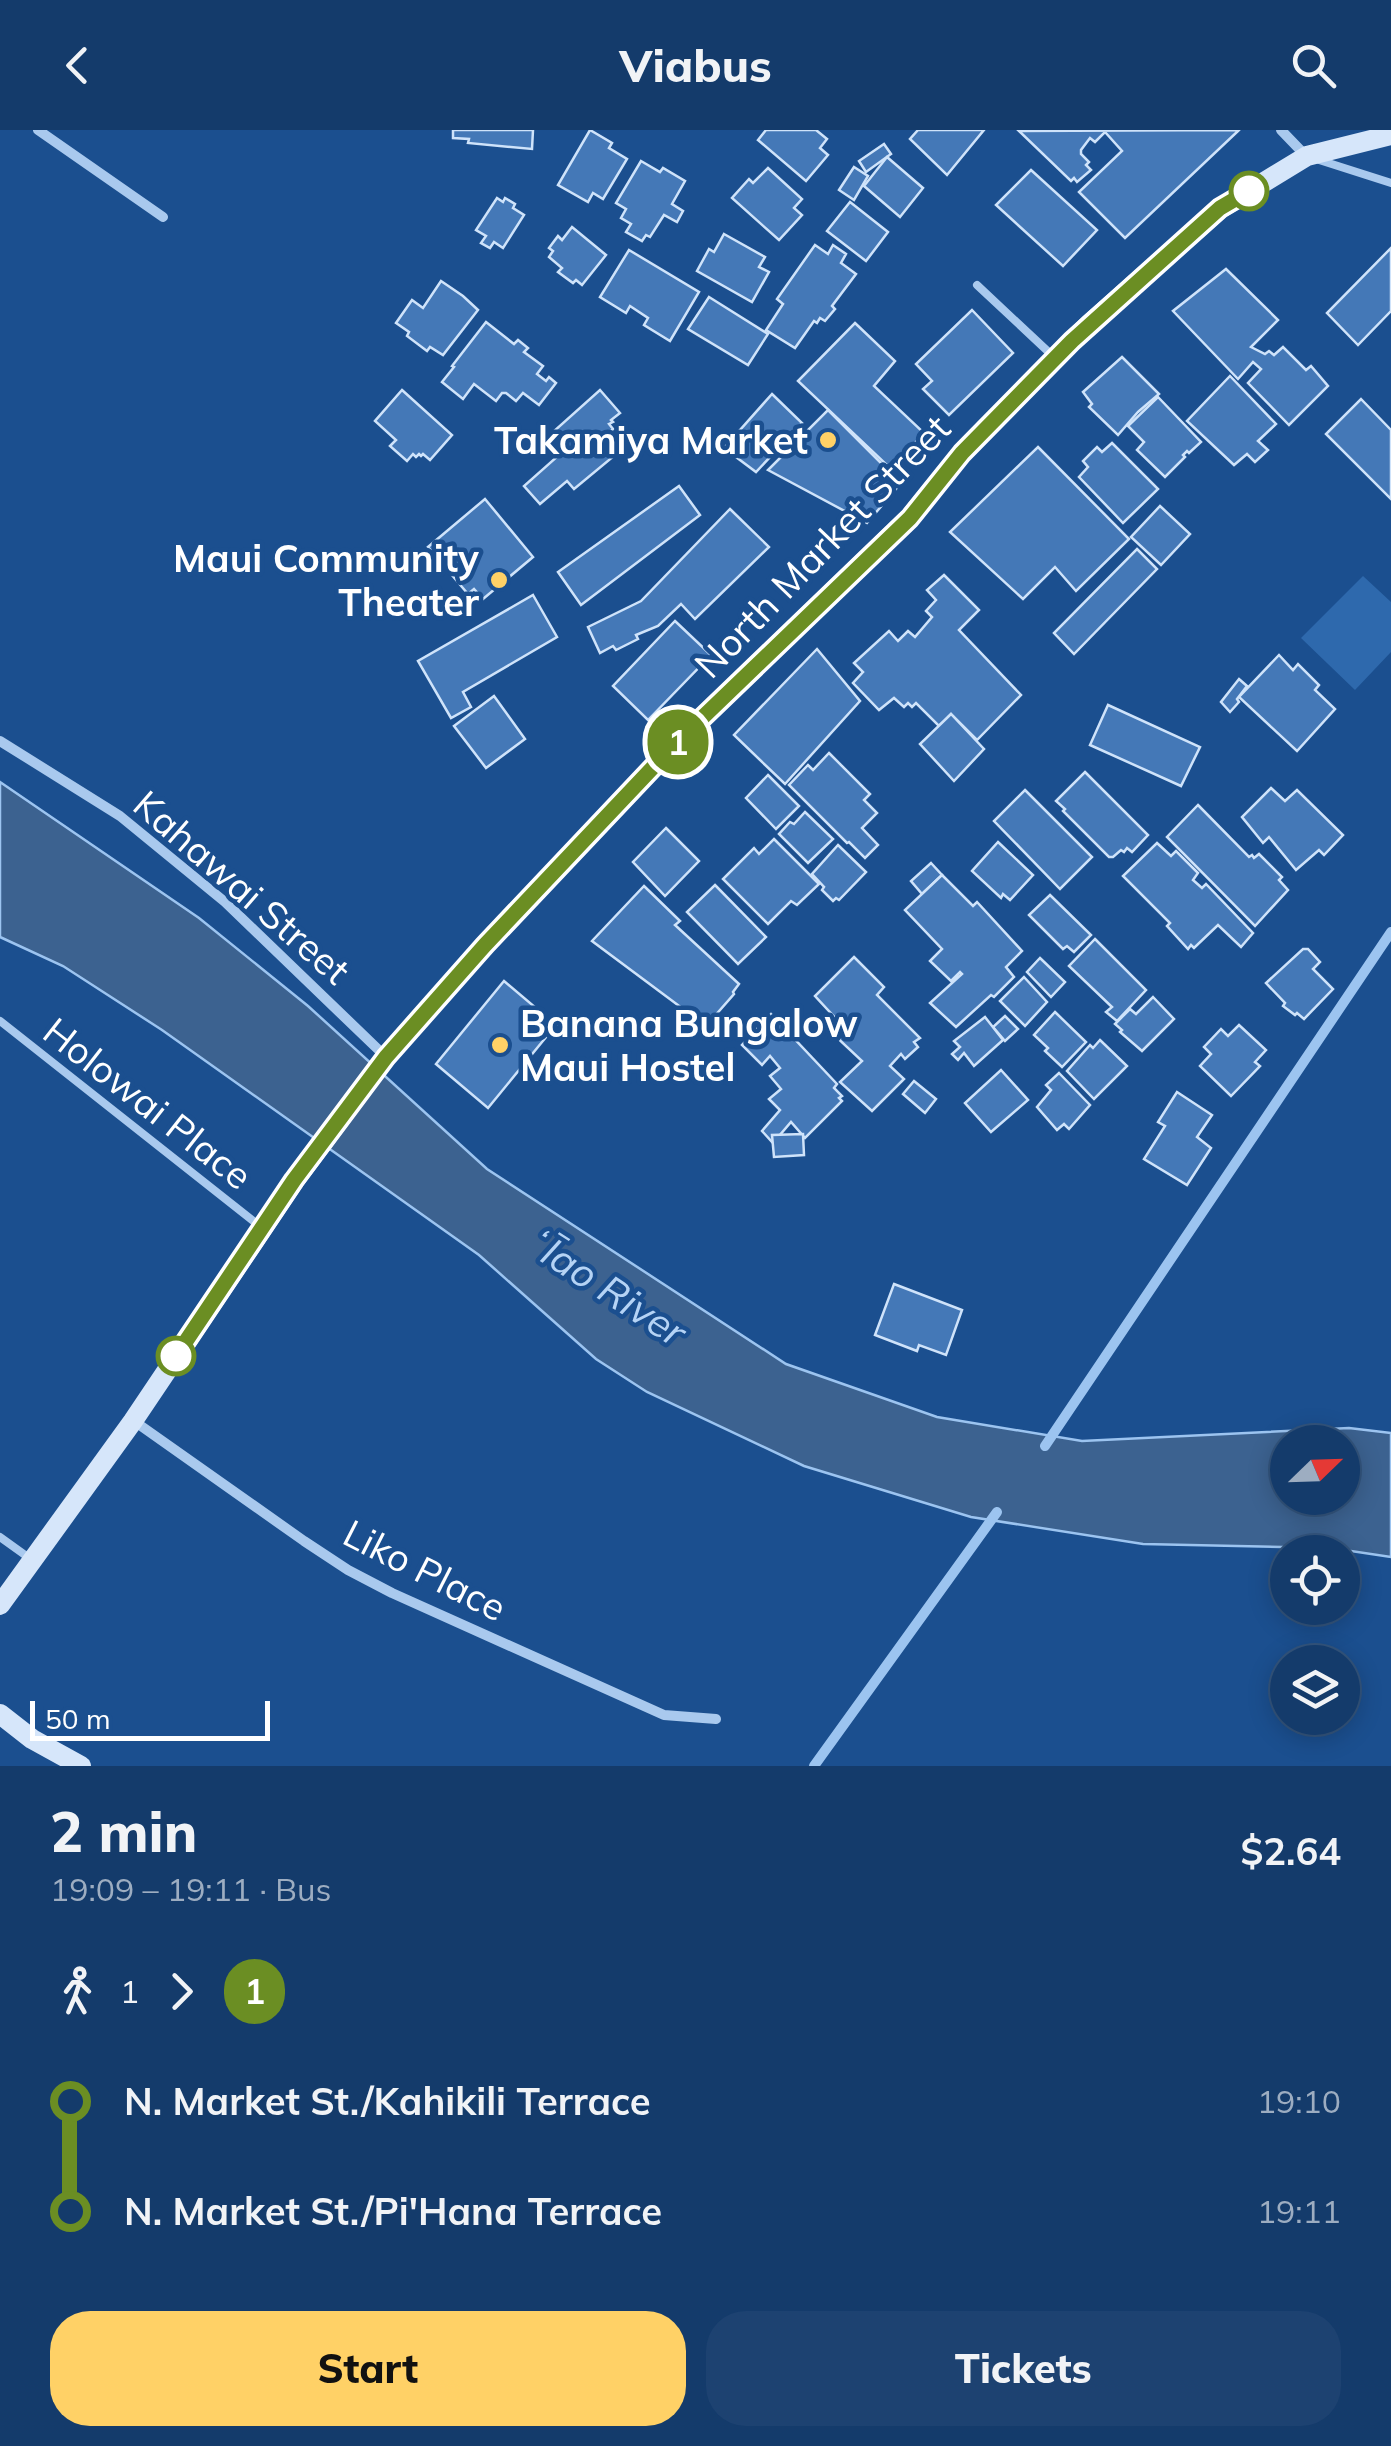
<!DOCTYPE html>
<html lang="en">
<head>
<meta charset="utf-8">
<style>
  :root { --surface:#143b6b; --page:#1d4271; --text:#f1f3f6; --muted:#9dadc1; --line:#33557e; --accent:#ffd166 }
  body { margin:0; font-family:Mulish,sans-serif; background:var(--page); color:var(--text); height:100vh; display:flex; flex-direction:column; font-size:38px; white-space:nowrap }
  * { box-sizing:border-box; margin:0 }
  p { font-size:32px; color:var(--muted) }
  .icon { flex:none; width:55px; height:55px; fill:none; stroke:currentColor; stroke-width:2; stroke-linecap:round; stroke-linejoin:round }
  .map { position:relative; height:1636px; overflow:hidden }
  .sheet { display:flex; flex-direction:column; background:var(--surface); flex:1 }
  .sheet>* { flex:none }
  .badge { padding:0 20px; border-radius:32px; font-size:35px; line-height:65px }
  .needle { width:65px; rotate:67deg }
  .tools { position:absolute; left:1270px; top:1295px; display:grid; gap:20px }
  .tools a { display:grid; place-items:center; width:90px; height:90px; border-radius:50%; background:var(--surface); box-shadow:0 5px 25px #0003,0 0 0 2px var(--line); font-size:50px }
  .scale { position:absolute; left:30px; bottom:25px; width:240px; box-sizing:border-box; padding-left:10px; border:5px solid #fff; border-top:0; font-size:28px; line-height:35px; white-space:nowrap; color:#fff; -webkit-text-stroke:8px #1b4f8f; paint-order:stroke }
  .map>.badge { position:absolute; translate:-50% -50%; box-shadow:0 0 0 5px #fff }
  .legs { display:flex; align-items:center; gap:15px; height:110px; padding:0 50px; font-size:32px }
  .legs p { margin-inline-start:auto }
  .summary { display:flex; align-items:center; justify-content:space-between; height:170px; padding:0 50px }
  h1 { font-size:55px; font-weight:800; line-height:75px }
  .action { display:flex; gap:20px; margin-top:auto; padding:20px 50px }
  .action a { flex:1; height:115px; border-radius:40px; background:var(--accent); color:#111; font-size:40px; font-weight:800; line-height:115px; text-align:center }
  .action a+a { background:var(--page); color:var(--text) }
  ul { padding:0 50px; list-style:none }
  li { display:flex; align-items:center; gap:35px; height:110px; font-size:38px }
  li i { display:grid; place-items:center; width:15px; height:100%; margin:0 12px; background:currentColor }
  li i::after { content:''; width:25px; height:25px; margin:-12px; border:8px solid; border-radius:50%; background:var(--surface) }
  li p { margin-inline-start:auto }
  li:first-child i { background:linear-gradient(#0000 50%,currentColor 0) }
  li:last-child i { background:linear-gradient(currentColor 50%,#0000 0) }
  header { display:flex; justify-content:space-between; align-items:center; height:130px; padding:0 50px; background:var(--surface); font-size:45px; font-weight:800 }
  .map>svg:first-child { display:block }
  .pitch { fill:#2e69ad }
  .water { fill:#3c6290; stroke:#9cc4f0; stroke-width:2.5; fill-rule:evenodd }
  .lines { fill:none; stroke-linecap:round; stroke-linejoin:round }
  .stream { stroke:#9cc4f0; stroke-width:10 }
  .building { fill:#4478b7; stroke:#cfe3fa; stroke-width:2.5 }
  .lane { stroke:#a9c9ee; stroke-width:8 }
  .street { stroke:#a9c9ee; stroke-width:10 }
  .secondary { stroke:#d6e6fa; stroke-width:20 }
  .line-1-casing { stroke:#fff; stroke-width:22 }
  .line-1 { stroke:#6b8e23; stroke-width:15 }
  .stop-1-dot { fill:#fff; stroke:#6b8e23; stroke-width:5 }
  .poi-dot { fill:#ffd166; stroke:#1b4f8f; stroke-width:4 }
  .labels { text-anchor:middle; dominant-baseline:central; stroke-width:9; stroke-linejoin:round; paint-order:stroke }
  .poi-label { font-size:38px; font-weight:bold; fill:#fff; stroke:#1b4f8f; text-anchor:end }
  .street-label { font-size:38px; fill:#fff; stroke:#1b4f8f }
  .water-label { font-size:40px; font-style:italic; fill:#b5d3f5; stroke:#1b4f8f }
</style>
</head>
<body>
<header><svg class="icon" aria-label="back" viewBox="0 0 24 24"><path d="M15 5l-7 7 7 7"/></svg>Viabus<svg class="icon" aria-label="search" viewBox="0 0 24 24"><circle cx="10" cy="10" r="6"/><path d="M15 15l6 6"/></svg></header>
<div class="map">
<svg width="1391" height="1636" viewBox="0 0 1391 1636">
  <rect width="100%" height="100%" fill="#1b4f8f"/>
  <path class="pitch" d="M 1363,446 L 1391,472 L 1391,522 L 1355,560 L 1301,508 Z"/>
  <path class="water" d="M 0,652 L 199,788 L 308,876 L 487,1039 L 786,1234 L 937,1287 L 1082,1311 L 1349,1298 L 1391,1303 L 1391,1427 L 1331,1418 L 1143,1414 L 971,1387 L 804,1336 L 647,1262 L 596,1229 L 479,1125 L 162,900 L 63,836 L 0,807 ZM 1288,1312 L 1342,1312 L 1342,1368 L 1288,1368 Z"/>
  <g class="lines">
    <g class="stream">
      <path d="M 1045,1316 L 1391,802"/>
      <path d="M 814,1636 L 997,1382"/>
    </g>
  </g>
  <g class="building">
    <path d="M 453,0 L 533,0 L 532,19 L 468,13 L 469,9 L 453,8 Z"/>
    <path d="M 590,0 L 612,13 L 609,18 L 627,29 L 603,69 L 593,63 L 588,72 L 558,55 Z"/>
    <path d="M 766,0 L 816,0 L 827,9 L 820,18 L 828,25 L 806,51 L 758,10 Z"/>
    <path d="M 918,0 L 984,0 L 947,45 L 910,9 Z"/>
    <path d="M 1239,0 L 1125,108 L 1079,62 L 1122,21 L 1105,2 L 1095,12 L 1090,8 L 1081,20 L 1081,24 L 1089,32 L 1086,35 L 1091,40 L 1077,52 L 1074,48 L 1071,51 L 1019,1 Z"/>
    <path d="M 884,14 L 891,24 L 866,42 L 859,31 Z"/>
    <path d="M 887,27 L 923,58 L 900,87 L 864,56 Z"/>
    <path d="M 641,31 L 660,42 L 663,38 L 685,51 L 672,74 L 683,81 L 677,92 L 664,85 L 650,107 L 646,105 L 642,111 L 626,102 L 631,94 L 621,88 L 626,79 L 616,73 Z"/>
    <path d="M 854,37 L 868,46 L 854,70 L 839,60 Z"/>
    <path d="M 768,38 L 802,69 L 794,78 L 802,85 L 779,110 L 732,68 L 749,49 L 753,53 Z"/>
    <path d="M 1031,40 L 1097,100 L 1063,136 L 996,75 Z"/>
    <path d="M 497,68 L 503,72 L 505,68 L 515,74 L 513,78 L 524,85 L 503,118 L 494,112 L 490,118 L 481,113 L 486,106 L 476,100 Z"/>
    <path d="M 850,72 L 888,102 L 866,131 L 827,101 Z"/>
    <path d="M 572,97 L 606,125 L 582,155 L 576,150 L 573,153 L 558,142 L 562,138 L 549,127 L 553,121 L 549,118 L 558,106 L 562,110 Z"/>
    <path d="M 724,104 L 765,127 L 759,137 L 769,142 L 752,172 L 697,141 L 709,119 L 714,122 Z"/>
    <path d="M 815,115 L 828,124 L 833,115 L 846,124 L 841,133 L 856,144 L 832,176 L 835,179 L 825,191 L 820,188 L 817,193 L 814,191 L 795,218 L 766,200 L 783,174 L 777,169 Z"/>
    <path d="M 1391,118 L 1391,181 L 1358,215 L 1327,183 Z"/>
    <path d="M 629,120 L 699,162 L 670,211 L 644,195 L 648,188 L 630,176 L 626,183 L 600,167 Z"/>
    <path d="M 1226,139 L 1278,190 L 1251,217 L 1265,224 L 1269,221 L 1274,225 L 1283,217 L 1306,240 L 1311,236 L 1328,256 L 1289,295 L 1248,253 L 1261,239 L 1253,232 L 1238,249 L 1173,181 Z"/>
    <path d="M 441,151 L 463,166 L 478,180 L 443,225 L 430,217 L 427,221 L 407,206 L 409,202 L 396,193 L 412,170 L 423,178 Z"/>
    <path d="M 709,167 L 768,204 L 748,235 L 688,199 Z"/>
    <path d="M 972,180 L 1013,223 L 949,285 L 923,259 L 932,251 L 916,234 Z"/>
    <path d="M 486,192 L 514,214 L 518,210 L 528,218 L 524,222 L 543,236 L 537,244 L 546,251 L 549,247 L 556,253 L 539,275 L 523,263 L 516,271 L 506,263 L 502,263 L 496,271 L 474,254 L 463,269 L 442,252 L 454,237 L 452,236 Z"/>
    <path d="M 855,193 L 895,231 L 874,256 L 924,303 L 891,339 L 798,251 Z"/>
    <path d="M 1122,227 L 1159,264 L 1138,282 L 1118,305 L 1089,277 L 1092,274 L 1083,262 Z"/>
    <path d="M 1230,246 L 1276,294 L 1258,311 L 1268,320 L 1255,332 L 1247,324 L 1234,335 L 1187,291 Z"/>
    <path d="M 402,260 L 452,305 L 430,330 L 423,324 L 421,326 L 419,324 L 416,327 L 413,324 L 407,331 L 390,316 L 396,310 L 375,291 Z"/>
    <path d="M 600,260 L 620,283 L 611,290 L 613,292 L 609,294 L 613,299 L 611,301 L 626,316 L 574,359 L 567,351 L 540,374 L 524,356 L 567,318 L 553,302 Z"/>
    <path d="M 772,264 L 802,293 L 756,342 L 724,318 Z"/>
    <path d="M 1158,267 L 1201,312 L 1189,323 L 1187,321 L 1183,325 L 1185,327 L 1165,347 L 1137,320 L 1144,312 L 1128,296 Z"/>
    <path d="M 1361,269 L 1391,300 L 1391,369 L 1326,304 Z"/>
    <path d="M 828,280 L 901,353 L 867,393 L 768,340 Z"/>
    <path d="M 1112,313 L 1158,359 L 1123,393 L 1079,347 L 1088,337 L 1083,331 L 1097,317 L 1102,322 Z"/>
    <path d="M 1038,317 L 1129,409 L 1076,461 L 1055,437 L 1023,469 L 950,402 Z"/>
    <path d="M 679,356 L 700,385 L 581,475 L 558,442 Z"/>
    <path d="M 485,369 L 533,427 L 483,469 L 474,459 L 468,464 L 428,417 Z"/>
    <path d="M 1160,376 L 1190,404 L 1161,435 L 1131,407 Z"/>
    <path d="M 730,379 L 769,417 L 695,489 L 681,474 L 658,496 L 636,505 L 638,509 L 616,520 L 613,516 L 600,523 L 588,497 L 641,471 Z"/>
    <path d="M 1137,419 L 1157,439 L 1074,524 L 1054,503 Z"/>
    <path d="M 944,445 L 979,480 L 959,500 L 1021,565 L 977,610 L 951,584 L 939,596 L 916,573 L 912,577 L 908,573 L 904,577 L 894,568 L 879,580 L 853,553 L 863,542 L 854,533 L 889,501 L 898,511 L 908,501 L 915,507 L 932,487 L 926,481 L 936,470 L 927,460 Z"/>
    <path d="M 533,465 L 557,507 L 463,562 L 471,577 L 451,588 L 418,531 Z"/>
    <path d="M 675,491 L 711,525 L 648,590 L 613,556 Z"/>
    <path d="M 817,519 L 860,571 L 785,654 L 734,605 Z"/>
    <path d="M 1279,525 L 1293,540 L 1298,534 L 1319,555 L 1315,560 L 1335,579 L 1297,621 L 1239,567 Z"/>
    <path d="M 1239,549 L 1247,556 L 1237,569 L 1239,572 L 1230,582 L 1221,572 Z"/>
    <path d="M 494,566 L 525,609 L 486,638 L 454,596 Z"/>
    <path d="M 1108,575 L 1200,617 L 1181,656 L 1090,615 Z"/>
    <path d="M 951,584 L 984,619 L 954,651 L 920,614 Z"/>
    <path d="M 829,623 L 870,664 L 864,670 L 877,683 L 862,698 L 878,715 L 865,728 L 849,712 L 847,713 L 789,655 L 808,635 L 813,640 Z"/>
    <path d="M 1085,642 L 1148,705 L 1132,722 L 1127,718 L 1124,722 L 1121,720 L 1113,727 L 1109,727 L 1063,681 L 1065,679 L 1056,671 Z"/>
    <path d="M 768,645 L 799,676 L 776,699 L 746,668 Z"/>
    <path d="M 1271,658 L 1285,671 L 1297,660 L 1343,705 L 1324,725 L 1319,720 L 1296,740 L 1269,707 L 1263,713 L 1242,687 Z"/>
    <path d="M 1025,660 L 1092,727 L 1060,759 L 994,691 Z"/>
    <path d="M 1198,675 L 1249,727 L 1252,725 L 1254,728 L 1259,724 L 1282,747 L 1279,750 L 1288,760 L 1255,796 L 1167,707 Z"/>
    <path d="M 805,682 L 833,709 L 808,733 L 779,704 L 790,692 L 794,694 Z"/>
    <path d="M 666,698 L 699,731 L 665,766 L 633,732 Z"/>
    <path d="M 774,709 L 819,754 L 797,775 L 791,771 L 768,794 L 723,749 L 754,718 L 759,724 Z"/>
    <path d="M 998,712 L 1033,745 L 1010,770 L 1003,764 L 1001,768 L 972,741 Z"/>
    <path d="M 1157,713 L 1171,726 L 1176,721 L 1198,743 L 1193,750 L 1202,758 L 1206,754 L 1253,803 L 1241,817 L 1218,795 L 1194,818 L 1191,815 L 1188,819 L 1167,796 L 1170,793 L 1123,746 Z"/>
    <path d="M 838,715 L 866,742 L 839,770 L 836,768 L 833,771 L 822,760 L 824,757 L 812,744 Z"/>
    <path d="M 931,733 L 942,745 L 922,764 L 911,751 Z"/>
    <path d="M 942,745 L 973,776 L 977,772 L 1022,821 L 1006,837 L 1014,847 L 994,867 L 991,865 L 956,897 L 930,873 L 962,844 L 960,842 L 951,851 L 930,831 L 942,819 L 905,780 Z"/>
    <path d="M 715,755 L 766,807 L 738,834 L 687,782 Z"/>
    <path d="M 644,756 L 680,791 L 675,795 L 739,854 L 733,862 L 734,864 L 706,896 L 592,811 Z"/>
    <path d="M 1050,765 L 1091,805 L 1074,822 L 1067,816 L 1063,819 L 1029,785 Z"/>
    <path d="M 1095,809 L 1146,860 L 1117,891 L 1106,882 L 1112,877 L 1069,836 Z"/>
    <path d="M 1303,819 L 1308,819 L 1320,832 L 1313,839 L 1333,859 L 1304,889 L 1297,883 L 1295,885 L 1283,876 L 1285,873 L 1266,853 Z"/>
    <path d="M 854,827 L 884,857 L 877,865 L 920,908 L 914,912 L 918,917 L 905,929 L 901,924 L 890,936 L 904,949 L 872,981 L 840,952 L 862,931 L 832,903 L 840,893 L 815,866 Z"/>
    <path d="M 1040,828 L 1065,852 L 1051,867 L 1027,842 Z"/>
    <path d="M 1024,847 L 1047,872 L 1025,896 L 1000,871 Z"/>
    <path d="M 504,851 L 556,895 L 488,978 L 436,934 Z"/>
    <path d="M 1153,867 L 1174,889 L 1142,921 L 1120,902 L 1122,900 L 1115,894 L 1130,879 L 1136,884 Z"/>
    <path d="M 1055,882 L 1086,912 L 1062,937 L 1045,921 L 1048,918 L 1034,905 Z"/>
    <path d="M 771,884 L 837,954 L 834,958 L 842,966 L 839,968 L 842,971 L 805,1008 L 791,992 L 773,1013 L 762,1001 L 780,980 L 769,969 L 781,959 L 770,946 L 780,938 L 770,926 L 762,935 L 742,915 Z"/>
    <path d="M 1005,886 L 1018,899 L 1005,911 L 993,897 Z"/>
    <path d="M 985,887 L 1003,910 L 974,936 L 964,923 L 958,930 L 952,924 L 960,917 L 954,911 Z"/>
    <path d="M 1239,895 L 1266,920 L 1255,932 L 1260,936 L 1231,966 L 1200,936 L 1211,924 L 1204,917 L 1221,899 L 1228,906 Z"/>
    <path d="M 1100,910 L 1127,936 L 1094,969 L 1067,941 L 1090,915 L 1093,918 Z"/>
    <path d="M 1001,940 L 1028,970 L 991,1002 L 965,973 Z"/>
    <path d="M 1059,943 L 1090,975 L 1069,999 L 1064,994 L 1057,1000 L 1037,977 L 1051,960 L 1046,955 Z"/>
    <path d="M 914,951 L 936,969 L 925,983 L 903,964 Z"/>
    <path d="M 1177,962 L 1212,985 L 1197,1007 L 1211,1018 L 1187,1055 L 1144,1029 L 1165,996 L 1158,992 Z"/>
    <path d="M 803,1004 L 804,1025 L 774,1027 L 772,1005 Z"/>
    <path d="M 894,1154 L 962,1180 L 946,1225 L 919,1215 L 917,1221 L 875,1205 Z"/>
  </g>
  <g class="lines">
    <g class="lane">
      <path d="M 1316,29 L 1391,53"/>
      <path d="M 977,155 L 1055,228"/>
      <path d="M 0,891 L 261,1097"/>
      <path d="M 0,1407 L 32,1430"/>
    </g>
    <g class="street">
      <path d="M 38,0 L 163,87"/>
      <path d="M 1281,0 L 1306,26"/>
      <path d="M 0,611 L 120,686 L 225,772 L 386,927"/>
      <path d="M 134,1291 L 304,1411 L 348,1440 L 392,1463 L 664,1585 L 716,1589"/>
    </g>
    <g class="secondary">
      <path d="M 0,1475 L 133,1291 L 295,1050 L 386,927 L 485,815 L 676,613 L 910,387 L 962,323 L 1089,194 L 1220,79 L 1307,26 L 1391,5"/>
      <path d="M 0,1584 L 32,1609 L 81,1636"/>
    </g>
  </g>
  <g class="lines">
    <g class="line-1-casing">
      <path id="line-1" d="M 176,1226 L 294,1050 L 386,927 L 485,815 L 676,613 L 910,388 L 962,323 L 1072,211 L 1220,78 L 1249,61"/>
    </g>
    <use href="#line-1" class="line-1"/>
  </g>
  <g class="stop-1-dot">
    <circle cx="1249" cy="61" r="18"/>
    <circle cx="176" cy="1226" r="18"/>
  </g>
  <g class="poi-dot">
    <circle cx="828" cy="310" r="10"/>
    <circle cx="499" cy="450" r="10"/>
    <circle cx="500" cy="915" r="10"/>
  </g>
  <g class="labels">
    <g class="poi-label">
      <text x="808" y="310">Takamiya Market</text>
      <text x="479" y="428">Maui Community<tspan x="479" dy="44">Theater</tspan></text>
      <text x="520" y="893" text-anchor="start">Banana Bungalow<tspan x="520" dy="44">Maui Hostel</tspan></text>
    </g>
    <g class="street-label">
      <text transform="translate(822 416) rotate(-46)">North Market Street</text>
      <text transform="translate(242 757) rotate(41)">Kahawai Street</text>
      <text transform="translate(148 973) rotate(38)">Holowai Place</text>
      <text transform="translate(425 1440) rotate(27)">Liko Place</text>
    </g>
    <g class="water-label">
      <text transform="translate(606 1156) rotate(33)">ʻĪao River</text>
    </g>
  </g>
</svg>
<div class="tools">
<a><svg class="needle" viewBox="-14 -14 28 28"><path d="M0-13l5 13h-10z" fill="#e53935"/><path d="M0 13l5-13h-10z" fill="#9dadc1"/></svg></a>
<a><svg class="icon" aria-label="locate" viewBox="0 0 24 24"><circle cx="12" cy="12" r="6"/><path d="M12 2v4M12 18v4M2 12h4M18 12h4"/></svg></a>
<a><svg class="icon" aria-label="layers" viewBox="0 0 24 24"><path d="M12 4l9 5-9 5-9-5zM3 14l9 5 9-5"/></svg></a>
</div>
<div class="scale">50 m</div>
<b class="badge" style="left:678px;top:612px;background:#6b8e23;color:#fff">1</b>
</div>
<section class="sheet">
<div class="summary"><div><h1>2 min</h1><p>19:09 – 19:11 · Bus</p></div><b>$2.64</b></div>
<div class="legs"><svg class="icon" aria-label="walk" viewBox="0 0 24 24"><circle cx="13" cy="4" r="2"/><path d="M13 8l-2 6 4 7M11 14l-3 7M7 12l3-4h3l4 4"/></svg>1<svg class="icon" aria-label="forward" viewBox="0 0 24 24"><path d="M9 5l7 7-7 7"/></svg><b class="badge" style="background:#6b8e23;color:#fff">1</b></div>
<ul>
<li><i style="color:#6b8e23"></i><b>N. Market St./Kahikili Terrace</b><p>19:10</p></li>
<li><i style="color:#6b8e23"></i><b>N. Market St./Pi'Hana Terrace</b><p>19:11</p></li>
</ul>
<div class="action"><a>Start</a><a>Tickets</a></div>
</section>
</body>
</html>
